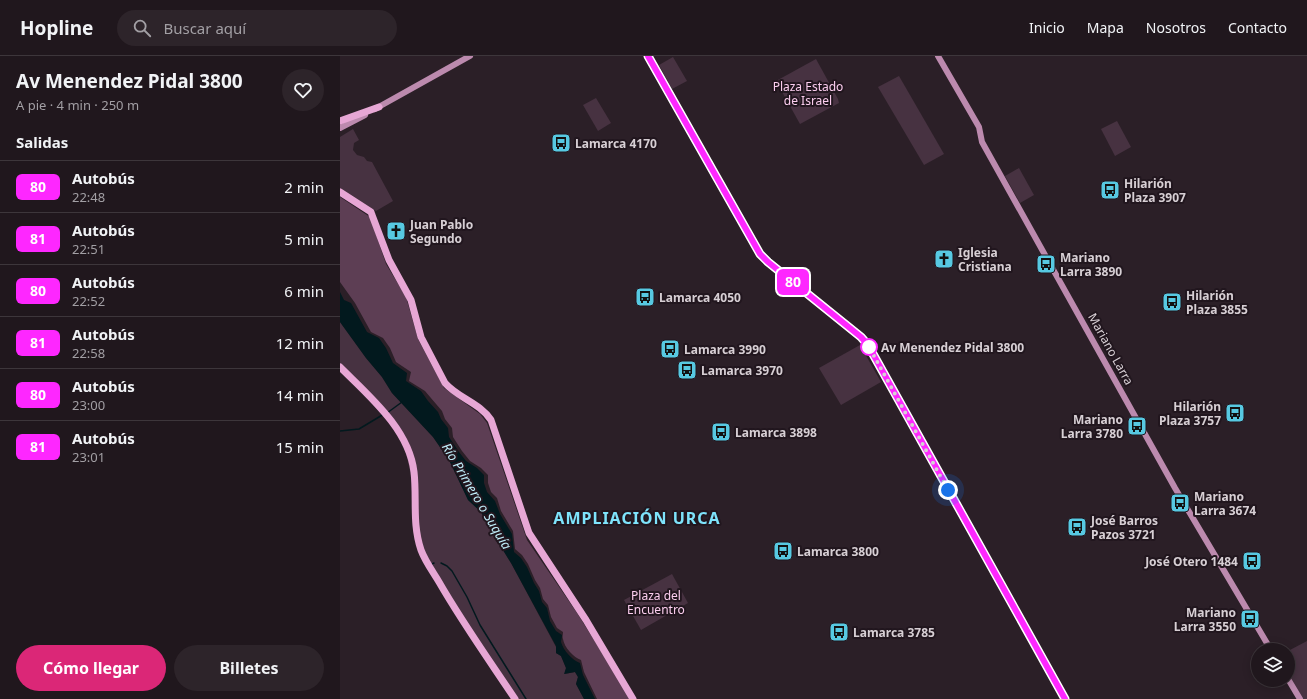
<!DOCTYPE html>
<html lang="es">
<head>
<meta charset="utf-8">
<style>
  :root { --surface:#20171d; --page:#2d242a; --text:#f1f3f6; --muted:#a29fa4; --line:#3d363b; --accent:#db2777 }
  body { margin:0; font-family:"Noto Sans",sans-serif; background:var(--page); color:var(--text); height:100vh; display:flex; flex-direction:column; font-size:15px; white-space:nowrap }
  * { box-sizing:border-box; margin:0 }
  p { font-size:13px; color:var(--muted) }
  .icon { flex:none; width:22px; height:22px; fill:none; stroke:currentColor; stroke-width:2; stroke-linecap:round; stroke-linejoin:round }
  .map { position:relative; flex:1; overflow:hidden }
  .drawer { display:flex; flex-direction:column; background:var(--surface); width:340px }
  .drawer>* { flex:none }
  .badge { padding:0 8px; border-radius:6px; font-size:14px; line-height:26px }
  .tools { position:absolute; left:911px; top:587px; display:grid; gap:8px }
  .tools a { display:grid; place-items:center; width:44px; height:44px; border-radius:50%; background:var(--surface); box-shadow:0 2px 10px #0003,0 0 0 1px var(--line); font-size:20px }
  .you { position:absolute; width:20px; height:20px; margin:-10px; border:3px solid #fff; border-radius:50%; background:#1a73e8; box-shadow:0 0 0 6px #1a73e833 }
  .map>.badge { position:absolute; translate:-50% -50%; box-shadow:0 0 0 2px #fff }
  h2 { padding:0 16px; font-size:15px; line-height:36px }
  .round { display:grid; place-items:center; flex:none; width:42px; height:42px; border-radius:21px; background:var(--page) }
  .overview { display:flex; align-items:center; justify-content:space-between; height:68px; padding:0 16px }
  h1 { font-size:19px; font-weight:700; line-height:30px }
  .cta { display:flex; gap:8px; margin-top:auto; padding:8px 16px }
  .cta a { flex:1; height:46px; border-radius:24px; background:var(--accent); color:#fff; font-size:16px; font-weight:700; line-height:46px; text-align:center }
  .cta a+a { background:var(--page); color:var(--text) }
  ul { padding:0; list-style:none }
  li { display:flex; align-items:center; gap:12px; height:52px; padding:0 16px; border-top:1px solid var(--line) }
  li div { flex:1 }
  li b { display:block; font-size:15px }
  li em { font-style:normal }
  li .badge { min-width:44px; font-weight:700; text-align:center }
  header { display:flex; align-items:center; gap:24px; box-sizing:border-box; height:56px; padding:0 20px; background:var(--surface); border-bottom:1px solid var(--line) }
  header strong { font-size:19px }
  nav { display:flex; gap:22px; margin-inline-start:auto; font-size:14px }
  .search { width:280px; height:36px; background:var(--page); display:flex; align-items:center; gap:10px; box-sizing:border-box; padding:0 14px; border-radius:22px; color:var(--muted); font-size:15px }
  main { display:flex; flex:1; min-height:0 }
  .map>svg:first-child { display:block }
  .green { fill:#473241 }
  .forest { fill:#5d3e54 }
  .water { fill:#02191e }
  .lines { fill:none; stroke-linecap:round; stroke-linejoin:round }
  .stream { stroke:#02191e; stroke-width:1.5 }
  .secondary { stroke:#bc8aae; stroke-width:6 }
  .primary { stroke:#e7a7d5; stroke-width:7 }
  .line-casing { stroke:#fff; stroke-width:9 }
  .line { stroke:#fe27ff; stroke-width:6 }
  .walk { stroke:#d7cfd4; stroke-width:4; stroke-dasharray:0 7.2 }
  .stop-dot { fill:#fff; stroke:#fe27ff; stroke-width:2 }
  .labels { text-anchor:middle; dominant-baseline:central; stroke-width:4; stroke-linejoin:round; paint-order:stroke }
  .park-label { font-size:12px; fill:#fcceef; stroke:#21161e }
  .poi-label { font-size:12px; font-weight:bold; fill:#d7cfd4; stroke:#21161e; text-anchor:start }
  .stop-label { font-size:12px; font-weight:bold; fill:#d7cfd4; stroke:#21161e; text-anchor:start }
  .street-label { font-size:12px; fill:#d7cfd4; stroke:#21161e }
  .water-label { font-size:13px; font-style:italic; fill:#bfedf9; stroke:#21161e }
  .district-label { font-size:16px; font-weight:bold; letter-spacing:1px; fill:#7ee3fb; stroke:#21161e }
</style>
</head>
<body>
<header>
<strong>Hopline</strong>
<div class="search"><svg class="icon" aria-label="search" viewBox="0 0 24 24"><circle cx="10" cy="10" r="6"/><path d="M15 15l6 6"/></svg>Buscar aquí</div>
<nav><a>Inicio</a><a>Mapa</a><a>Nosotros</a><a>Contacto</a></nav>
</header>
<main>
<section class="drawer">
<div class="overview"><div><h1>Av Menendez Pidal 3800</h1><p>A pie · 4 min · 250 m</p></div><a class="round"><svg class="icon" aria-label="heart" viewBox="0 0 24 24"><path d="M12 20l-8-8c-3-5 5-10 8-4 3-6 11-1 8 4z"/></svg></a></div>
<h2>Salidas</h2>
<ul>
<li><span class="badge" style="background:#fe27ff;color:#fff">80</span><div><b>Autobús</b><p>22:48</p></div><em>2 min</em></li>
<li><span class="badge" style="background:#fe27ff;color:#fff">81</span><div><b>Autobús</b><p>22:51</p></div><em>5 min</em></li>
<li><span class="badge" style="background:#fe27ff;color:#fff">80</span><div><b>Autobús</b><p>22:52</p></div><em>6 min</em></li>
<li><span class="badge" style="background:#fe27ff;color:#fff">81</span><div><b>Autobús</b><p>22:58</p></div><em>12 min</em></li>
<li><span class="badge" style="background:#fe27ff;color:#fff">80</span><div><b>Autobús</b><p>23:00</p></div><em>14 min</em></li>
<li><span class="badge" style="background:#fe27ff;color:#fff">81</span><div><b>Autobús</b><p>23:01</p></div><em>15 min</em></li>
</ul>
<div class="cta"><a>Cómo llegar</a><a>Billetes</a></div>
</section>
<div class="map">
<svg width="967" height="643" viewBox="0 0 967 643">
  <rect width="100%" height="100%" fill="#2b1f27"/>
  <g class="green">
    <path d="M 333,1 L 347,25 L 332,33 L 319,9 Z"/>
    <path d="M 476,3 L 498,43 L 499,47 L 460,68 L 436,25 Z"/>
    <path d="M 559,20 L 604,98 L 584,109 L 538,31 Z"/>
    <path d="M 256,42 L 271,67 L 258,75 L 243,49 Z"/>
    <path d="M 777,65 L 791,91 L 775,100 L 761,73 Z"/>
    <path d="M 13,73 L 19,84 L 14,87 L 13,94 L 17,99 L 24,101 L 27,105 L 32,106 L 53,145 L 36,155 L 0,132 L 0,81 Z"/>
    <path d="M 679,112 L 694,139 L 680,147 L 665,120 Z"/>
    <path d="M 0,266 L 26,302 L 42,321 L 52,337 L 93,381 L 102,394 L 110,406 L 128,444 L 141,456 L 158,486 L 171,507 L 216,591 L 216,597 L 221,600 L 226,612 L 225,618 L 235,616 L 238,621 L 236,628 L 244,643 L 175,643 L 81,495 L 75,438 L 63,383 L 0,311 Z"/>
    <path d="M 520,289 L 541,326 L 501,349 L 479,312 Z"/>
    <path d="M 332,518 L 348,547 L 301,574 L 284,544 Z"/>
    <path d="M 967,585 L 967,643 L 960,643 L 948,623 L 948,595 Z"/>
  </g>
  <path class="forest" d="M 0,141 L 30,161 L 46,208 L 66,241 L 78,283 L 104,332 L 140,358 L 147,367 L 187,484 L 237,557 L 291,643 L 257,643 L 244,616 L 241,604 C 234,602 224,591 223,583 C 222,581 223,579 223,576 L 217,572 L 211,561 L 208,549 L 203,543 L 200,532 L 195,524 L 188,508 L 182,499 L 175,493 L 173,475 L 161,455 L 157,442 L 151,436 L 148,427 L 148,419 L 141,412 L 130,405 L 122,395 L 113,381 L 112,372 L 105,363 L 102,355 L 85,335 L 69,325 L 71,316 L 56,306 L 50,292 L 43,282 L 31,276 L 15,247 L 0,226 Z"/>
  <path class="water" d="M 0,236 L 4,244 L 11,247 L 27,276 L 39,282 L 46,292 L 53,307 L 67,317 L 66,325 L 81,335 L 88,345 L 98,356 L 101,363 L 108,372 L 109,381 L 119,396 L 126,405 L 137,412 L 144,419 L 144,427 L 147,436 L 155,445 L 160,458 L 172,478 L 174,496 L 181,502 L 187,511 L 194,527 L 199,535 L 202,546 L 207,552 L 210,565 L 216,575 L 222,579 C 222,582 221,584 221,586 C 223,594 233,605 240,607 L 243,619 L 255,643 L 244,643 L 236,628 L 238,621 L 235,616 L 224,618 L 226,612 L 221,600 L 216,597 L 216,590 L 171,507 L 158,486 L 141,456 L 128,444 L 110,406 L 102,394 L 93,381 L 52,337 L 42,321 L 26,302 L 0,266 Z"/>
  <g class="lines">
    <g class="stream">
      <path d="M 47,357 L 62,346"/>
      <path d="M 0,375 L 19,373 L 44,358"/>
      <path d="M 101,507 L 107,510 L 112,515 L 127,541 L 140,569 L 186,643"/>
      <path d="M 92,508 L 94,507"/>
    </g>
    <g class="secondary">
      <path d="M 308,0 L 420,198 L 428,206 L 521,281 L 528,289 L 725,643"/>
      <path d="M 598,0 L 639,71 L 642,86 L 835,432 L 931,594"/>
      <path d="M 35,53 L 130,0"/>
      <path d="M 0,72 L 25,59"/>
      <path d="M 948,623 L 960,643"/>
    </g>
    <g class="primary">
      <path d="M 0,65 L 39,51"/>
      <path d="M 0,136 L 31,156 L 32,159 L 49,204 L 71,244 L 81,281 L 105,327 C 118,342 140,347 151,364 L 189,477 L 246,564 L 293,643"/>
      <path d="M 0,311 C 29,340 69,373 74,416 C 77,442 72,468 81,494 C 85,505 93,516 99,526 C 122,566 149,604 175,643"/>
    </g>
  </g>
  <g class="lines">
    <g class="line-casing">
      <path id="line" d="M 308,0 L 420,198 L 428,206 L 521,281 L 528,289 L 725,643"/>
    </g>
    <use href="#line" class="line"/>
    <path class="walk" d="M 529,291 L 528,289 L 608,434"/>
  </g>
  <defs>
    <g id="bus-square" transform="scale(1)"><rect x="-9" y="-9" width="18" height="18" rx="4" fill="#57c9e2" stroke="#21161e"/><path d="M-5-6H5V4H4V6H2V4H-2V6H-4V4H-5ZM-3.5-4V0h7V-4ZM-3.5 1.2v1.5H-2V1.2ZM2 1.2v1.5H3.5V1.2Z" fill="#111"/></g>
    <g id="church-square" transform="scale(1)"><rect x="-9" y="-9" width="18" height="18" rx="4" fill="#57c9e2" stroke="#21161e"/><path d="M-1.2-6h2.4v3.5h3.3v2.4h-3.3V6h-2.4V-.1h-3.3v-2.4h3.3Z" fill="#111"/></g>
  </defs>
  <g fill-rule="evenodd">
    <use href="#bus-square" x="221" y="87"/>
    <use href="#bus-square" x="770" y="134"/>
    <use href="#church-square" x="56" y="175"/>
    <use href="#church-square" x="604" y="203"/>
    <use href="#bus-square" x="706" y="208"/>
    <use href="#bus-square" x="305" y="241"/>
    <use href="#bus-square" x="832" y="246"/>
    <use href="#bus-square" x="330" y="293"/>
    <use href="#bus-square" x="347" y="314"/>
    <use href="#bus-square" x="895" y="357"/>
    <use href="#bus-square" x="797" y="370"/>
    <use href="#bus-square" x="381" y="376"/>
    <use href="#bus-square" x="840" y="447"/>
    <use href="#bus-square" x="737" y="471"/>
    <use href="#bus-square" x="443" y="495"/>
    <use href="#bus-square" x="912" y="505"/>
    <use href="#bus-square" x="910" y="563"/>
    <use href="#bus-square" x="499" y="576"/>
  </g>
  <circle class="stop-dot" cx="529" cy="291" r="8"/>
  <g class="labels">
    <g class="park-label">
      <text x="468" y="30">Plaza Estado<tspan x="468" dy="14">de Israel</tspan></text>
      <text x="316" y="539">Plaza del<tspan x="316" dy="14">Encuentro</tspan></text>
    </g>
    <g class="poi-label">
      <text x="235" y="87">Lamarca 4170</text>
      <text x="784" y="127">Hilarión<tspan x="784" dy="14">Plaza 3907</tspan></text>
      <text x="70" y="168">Juan Pablo<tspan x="70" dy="14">Segundo</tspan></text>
      <text x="618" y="196">Iglesia<tspan x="618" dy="14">Cristiana</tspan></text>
      <text x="720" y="201">Mariano<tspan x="720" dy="14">Larra 3890</tspan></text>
      <text x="846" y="239">Hilarión<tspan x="846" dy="14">Plaza 3855</tspan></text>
      <text x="319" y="241">Lamarca 4050</text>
      <text x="344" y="293">Lamarca 3990</text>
      <text x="361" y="314">Lamarca 3970</text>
      <text x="881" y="350" text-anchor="end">Hilarión<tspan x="881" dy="14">Plaza 3757</tspan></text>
      <text x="783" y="363" text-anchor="end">Mariano<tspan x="783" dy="14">Larra 3780</tspan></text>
      <text x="395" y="376">Lamarca 3898</text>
      <text x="854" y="440">Mariano<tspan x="854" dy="14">Larra 3674</tspan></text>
      <text x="751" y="464">José Barros<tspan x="751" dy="14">Pazos 3721</tspan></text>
      <text x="457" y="495">Lamarca 3800</text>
      <text x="898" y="505" text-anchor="end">José Otero 1484</text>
      <text x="896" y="556" text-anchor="end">Mariano<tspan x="896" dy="14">Larra 3550</tspan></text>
      <text x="513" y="576">Lamarca 3785</text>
    </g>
    <g class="stop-label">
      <text x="541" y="291">Av Menendez Pidal 3800</text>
    </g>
    <g class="street-label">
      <text transform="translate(771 293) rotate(61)">Mariano Larra</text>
    </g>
    <g class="water-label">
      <text transform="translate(137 440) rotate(59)">Río Primero o Suquía</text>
    </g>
    <g class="district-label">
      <text x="297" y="462">AMPLIACIÓN URCA</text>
    </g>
  </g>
</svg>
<div class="tools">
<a><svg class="icon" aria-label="layers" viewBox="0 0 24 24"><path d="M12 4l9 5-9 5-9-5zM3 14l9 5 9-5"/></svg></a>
</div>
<div class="you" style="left:608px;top:434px"></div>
<b class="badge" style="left:453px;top:226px;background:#fe27ff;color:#fff">80</b>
</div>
</main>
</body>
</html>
